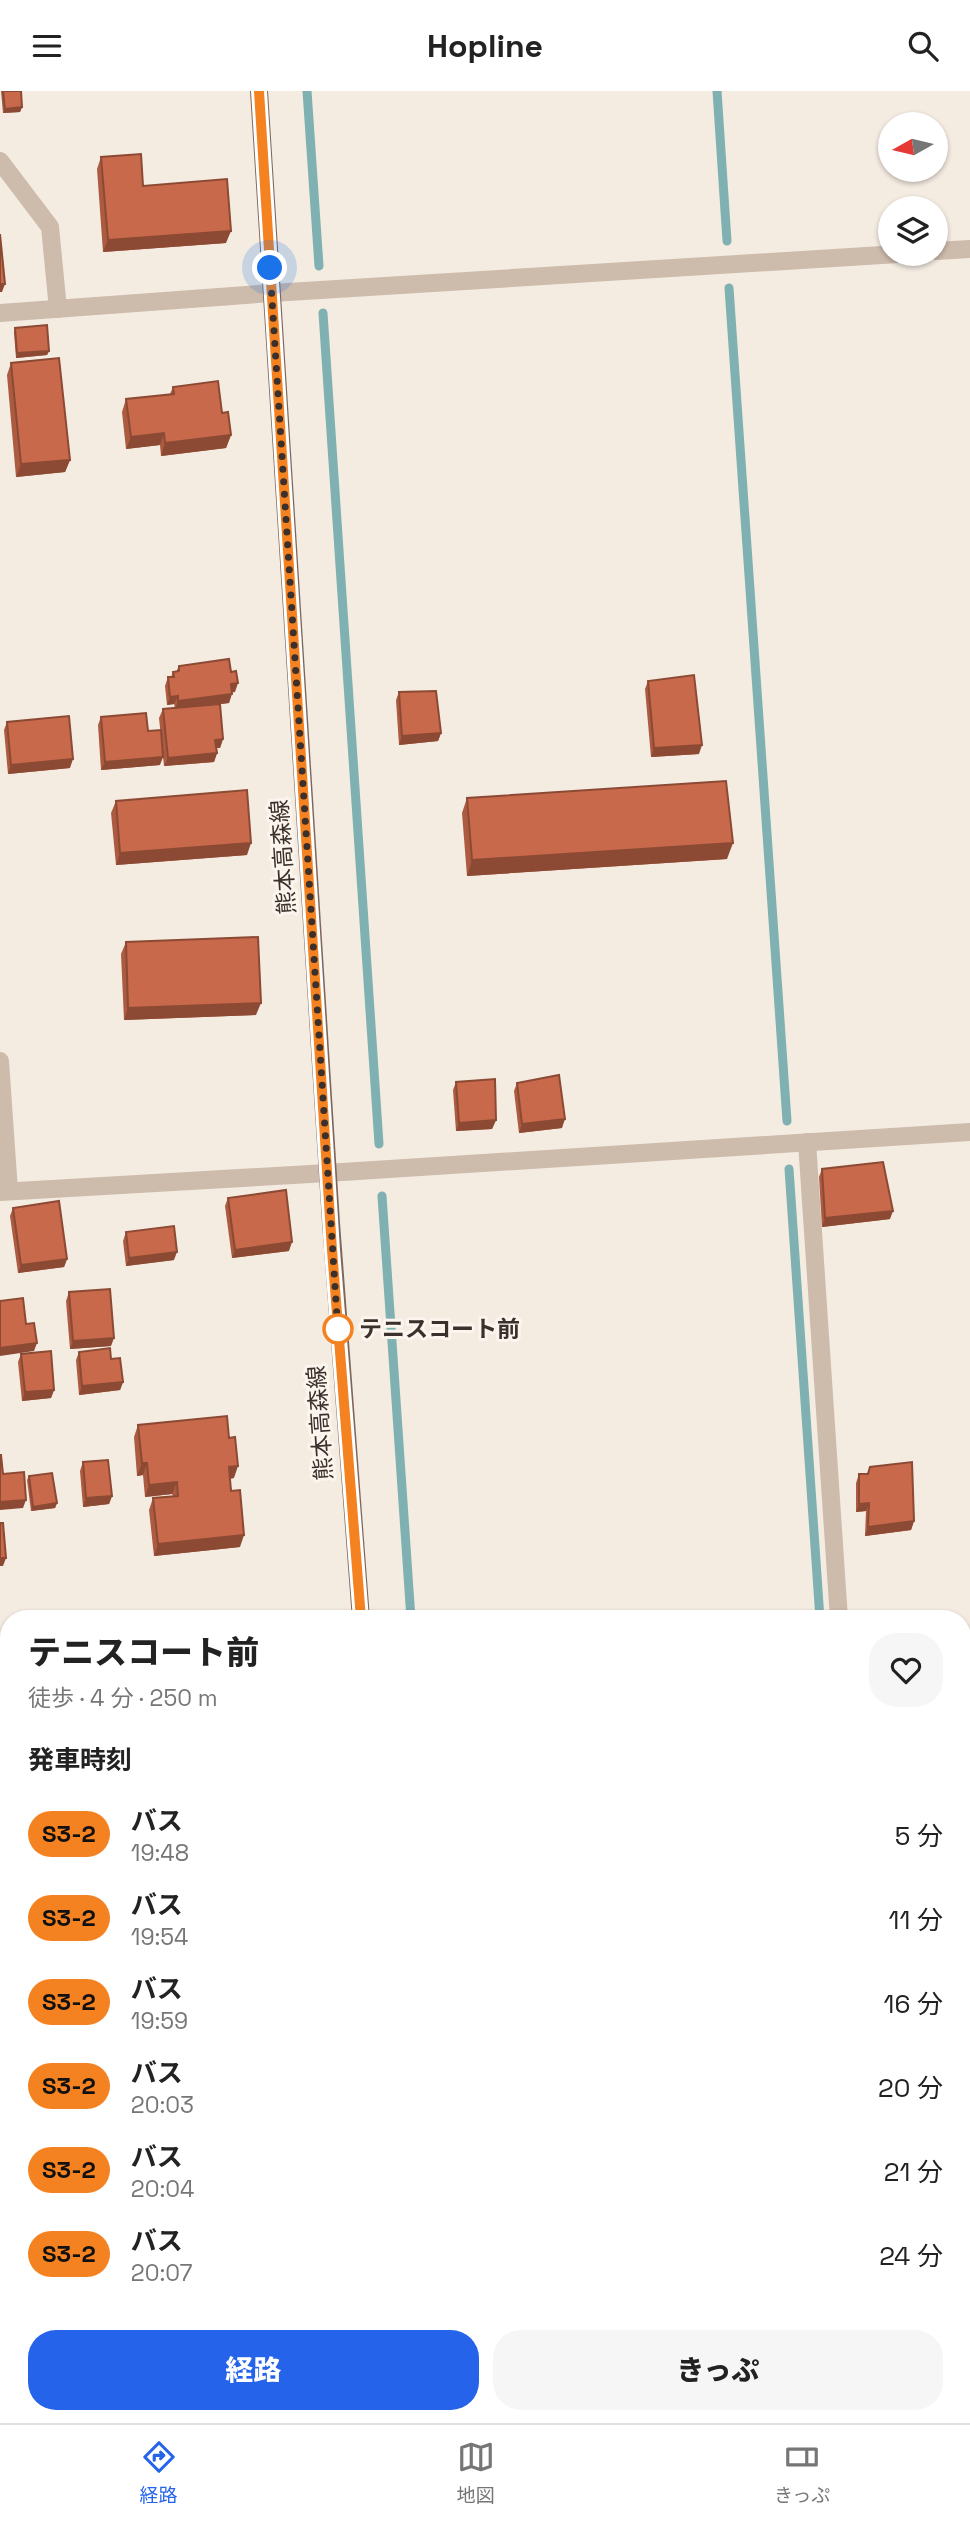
<!DOCTYPE html>
<html lang="ja">
<head>
<meta charset="utf-8">
<style>
  :root { --surface:#fff; --page:#f6f6f6; --text:#222; --muted:#767676; --line:#e0e0e0; --accent:#2563eb }
  body { margin:0; font-family:"Space Grotesk","Noto Sans JP",sans-serif; background:var(--page); color:var(--text); height:100vh; display:flex; flex-direction:column; font-size:26px; white-space:nowrap }
  * { box-sizing:border-box; margin:0 }
  p { font-size:23px; color:var(--muted) }
  .icon { flex:none; width:38px; height:38px; fill:none; stroke:currentColor; stroke-width:2; stroke-linecap:round; stroke-linejoin:round }
  .map { position:relative; flex:1; overflow:hidden }
  .panel { position:absolute; left:0px; top:1519px; width:971px; height:814px; display:flex; flex-direction:column; background:var(--surface); border-radius:28px 28px 0 0; box-shadow:0 2px 5px #0004 }
  .panel>* { flex:none }
  .badge { padding:0 14px; border-radius:23px; font-size:24px; line-height:46px }
  .needle { width:46px; rotate:262deg }
  .fabs { position:absolute; left:878px; top:21px; display:grid; gap:14px }
  .fabs a { display:grid; place-items:center; width:70px; height:70px; border-radius:50%; background:var(--surface); box-shadow:0 2px 5px #0004; font-size:35px }
  .you { position:absolute; width:35px; height:35px; margin:-18px; border:5px solid #fff; border-radius:50%; background:#1a73e8; box-shadow:0 0 0 10px #1a73e833 }
  .map>.badge { position:absolute; translate:-50% -50%; box-shadow:0 0 0 4px #fff }
  h2 { padding:0 28px; font-size:26px; line-height:63px }
  .round { display:grid; place-items:center; flex:none; width:74px; height:74px; border-radius:28px; background:var(--page) }
  .headline { display:flex; align-items:center; justify-content:space-between; height:119px; padding:0 28px }
  h1 { font-size:33px; font-weight:800; line-height:52px }
  .cta { display:flex; gap:14px; margin-top:auto; padding:14px 28px }
  .cta a { flex:1; height:80px; border-radius:28px; background:var(--accent); color:#fff; font-size:28px; font-weight:800; line-height:80px; text-align:center }
  .cta a+a { background:var(--page); color:var(--text) }
  ul { padding:0; list-style:none }
  li { display:flex; align-items:center; gap:21px; height:84px; padding:0 28px }
  li div { flex:1 }
  li b { display:block; font-size:26px }
  li em { font-style:normal }
  li .badge { min-width:77px; font-weight:700; text-align:center }
  header { display:flex; justify-content:space-between; align-items:center; height:91px; padding:0 28px; background:var(--surface); font-size:32px; font-weight:800 }
  .tab-bar { display:flex; justify-content:space-around; align-items:center; height:98px; border-top:2px solid var(--line); background:var(--surface); font-size:19px; color:var(--muted) }
  .tab-bar a { display:grid; justify-items:center; gap:4px }
  .tab-bar .current { color:var(--accent) }
  .map>svg:first-child { display:block }
  .lines { fill:none; stroke-linecap:round; stroke-linejoin:round }
  .stream { stroke:#7fb0b2; stroke-width:9 }
  .path { stroke:#b9a596; stroke-width:4.5; stroke-dasharray:3.5 3.5; stroke-linecap:butt }
  .minor { stroke:#cdbbac; stroke-width:18 }
  .primary { stroke:#7d675c; stroke-width:18 }
  .wall { fill:#ac5a40 }
  .shaded-wall { fill:#8c4a34 }
  .building { fill:#c8694b; stroke:#8c4a34; stroke-width:2 }
  .line-casing { stroke:#fff; stroke-width:16 }
  .line { stroke:#f58220; stroke-width:10 }
  .walk { stroke:#3b302b; stroke-width:7; stroke-dasharray:0 12.6 }
  .stop-dot { fill:#fff; stroke:#f58220; stroke-width:3.5 }
  .labels { text-anchor:middle; dominant-baseline:central; stroke-width:6; stroke-linejoin:round; paint-order:stroke }
  .street-label { font-size:23px; fill:#3b302b; stroke:#fbf5ee }
  .stop-label { font-size:23px; font-weight:bold; fill:#3b302b; stroke:#fbf5ee; text-anchor:start }
</style>
</head>
<body>
<header><svg class="icon" aria-label="menu" viewBox="0 0 24 24"><path d="M4 6h16M4 12h16M4 18h16"/></svg>Hopline<svg class="icon" aria-label="search" viewBox="0 0 24 24"><circle cx="10" cy="10" r="6"/><path d="M15 15l6 6"/></svg></header>
<div class="map">
<svg width="970" height="2332" viewBox="0 0 970 2332">
  <rect width="100%" height="100%" fill="#f4ebe1"/>
  <g class="lines">
    <g class="stream">
      <path d="M 307,0 L 319,175"/>
      <path d="M 717,0 L 727,150"/>
      <path d="M 729,197 L 787,1030"/>
      <path d="M 323,222 L 379,1053"/>
      <path d="M 789,1078 L 820,1528"/>
      <path d="M 382,1105 L 411,1528"/>
      <path d="M 962,2000 L 970,1999"/>
      <path d="M 465,2324 L 465,2332"/>
      <path d="M 899,2324 L 899,2332"/>
    </g>
    <path class="path" d="M 962,1984 L 970,1984"/>
    <g class="minor">
      <path d="M 0,70 L 50,136 L 58,218"/>
      <path d="M 936,160 L 970,158"/>
      <path d="M 0,222 L 272,202 L 898,163"/>
      <path d="M 0,970 L 9,1100"/>
      <path d="M 807,1051 L 839,1528"/>
      <path d="M 0,1101 L 327,1082 L 970,1041"/>
      <path d="M 0,1740 L 9,1739"/>
      <path d="M 0,1817 L 9,1817"/>
      <path d="M 962,2018 L 970,2017"/>
      <path d="M 730,2324 L 731,2332"/>
    </g>
    <g class="primary">
      <path d="M 259,0 L 331,1132 L 361,1528"/>
      <path d="M 417,2324 L 418,2332"/>
    </g>
  </g>
  <g class="wall">
    <path d="M 1,0 L 21,0 L 22,16 L 20,21 L 3,22 Z"/>
    <path d="M 101,66 L 143,95 L 226,152 L 103,161 L 97,78 Z"/>
    <path d="M 15,237 L 49,260 L 47,264 L 16,267 L 14,241 Z"/>
    <path d="M 11,272 L 70,369 L 65,381 L 16,386 L 7,284 Z"/>
    <path d="M 173,296 L 222,322 L 231,344 L 226,357 L 161,365 L 160,354 L 126,358 L 122,321 L 126,308 L 170,303 Z"/>
    <path d="M 179,575 L 235,601 L 232,601 L 229,612 L 220,613 L 223,648 L 220,657 L 216,657 L 217,662 L 214,671 L 164,675 L 159,627 L 163,618 L 175,617 L 174,613 L 167,614 L 165,595 L 168,586 L 171,586 L 173,581 L 176,581 Z"/>
    <path d="M 648,590 L 699,663 L 651,666 L 645,598 Z"/>
    <path d="M 399,601 L 441,642 L 438,650 L 399,654 L 396,609 Z"/>
    <path d="M 101,626 L 148,640 L 160,674 L 101,679 L 98,634 Z"/>
    <path d="M 7,631 L 70,677 L 8,683 L 4,639 Z"/>
    <path d="M 467,707 L 727,768 L 467,785 L 462,722 Z"/>
    <path d="M 116,710 L 247,764 L 116,774 L 111,722 Z"/>
    <path d="M 126,851 L 256,924 L 124,929 L 121,863 Z"/>
    <path d="M 456,991 L 496,1029 L 492,1038 L 456,1040 L 453,999 Z"/>
    <path d="M 517,992 L 562,1037 L 519,1042 L 514,1000 Z"/>
    <path d="M 822,1078 L 890,1128 L 822,1136 L 819,1086 Z"/>
    <path d="M 228,1107 L 289,1160 L 232,1167 L 225,1115 Z"/>
    <path d="M 13,1117 L 67,1168 L 64,1176 L 18,1182 L 10,1125 Z"/>
    <path d="M 126,1141 L 174,1169 L 126,1175 L 123,1150 Z"/>
    <path d="M 69,1201 L 111,1255 L 70,1258 L 66,1210 Z"/>
    <path d="M 79,1261 L 111,1268 L 123,1291 L 120,1299 L 79,1304 L 76,1269 Z"/>
    <path d="M 21,1263 L 54,1299 L 51,1307 L 22,1310 L 18,1271 Z"/>
    <path d="M 138,1334 L 229,1347 L 234,1387 L 230,1388 L 240,1456 L 154,1465 L 149,1419 L 153,1407 L 173,1405 L 172,1403 L 145,1406 L 143,1384 L 137,1385 L 134,1346 Z"/>
    <path d="M 83,1371 L 112,1405 L 109,1413 L 83,1416 L 80,1380 Z"/>
    <path d="M 870,1376 L 914,1430 L 911,1439 L 865,1445 L 866,1420 L 856,1421 L 856,1392 L 859,1383 L 867,1383 Z"/>
    <path d="M 29,1385 L 57,1412 L 55,1417 L 31,1420 L 27,1389 Z"/>
    <path d="M 970,2245 L 970,2321 L 964,2254 L 967,2246 Z"/>
  </g>
  <g class="shaded-wall">
    <path d="M 22,16 L 20,21 L 3,22 L 5,18 Z"/>
    <path d="M 231,140 L 226,152 L 103,161 L 108,149 Z"/>
    <path d="M 0,193 L 5,193 L 2,201 L 0,201 Z"/>
    <path d="M 49,260 L 47,264 L 16,267 L 17,262 Z"/>
    <path d="M 164,342 L 160,354 L 126,358 L 131,346 Z"/>
    <path d="M 231,344 L 226,357 L 161,365 L 165,352 Z"/>
    <path d="M 70,369 L 65,381 L 16,386 L 21,373 Z"/>
    <path d="M 238,592 L 235,601 L 228,602 L 231,593 Z"/>
    <path d="M 232,603 L 229,612 L 175,619 L 178,610 Z"/>
    <path d="M 178,605 L 174,613 L 167,614 L 170,606 Z"/>
    <path d="M 441,642 L 438,650 L 399,654 L 402,645 Z"/>
    <path d="M 223,648 L 220,657 L 212,657 L 215,649 Z"/>
    <path d="M 702,654 L 699,663 L 651,666 L 654,657 Z"/>
    <path d="M 217,662 L 214,671 L 164,675 L 168,667 Z"/>
    <path d="M 163,666 L 160,674 L 101,679 L 105,671 Z"/>
    <path d="M 73,668 L 70,677 L 8,683 L 11,674 Z"/>
    <path d="M 251,752 L 247,764 L 116,774 L 120,762 Z"/>
    <path d="M 733,752 L 727,768 L 467,785 L 472,769 Z"/>
    <path d="M 261,912 L 256,924 L 124,929 L 128,917 Z"/>
    <path d="M 565,1028 L 562,1037 L 519,1042 L 522,1033 Z"/>
    <path d="M 496,1029 L 492,1038 L 456,1040 L 459,1032 Z"/>
    <path d="M 893,1120 L 890,1128 L 822,1136 L 825,1127 Z"/>
    <path d="M 292,1151 L 289,1160 L 232,1167 L 235,1159 Z"/>
    <path d="M 177,1161 L 174,1169 L 126,1175 L 129,1167 Z"/>
    <path d="M 67,1168 L 64,1176 L 18,1182 L 21,1174 Z"/>
    <path d="M 114,1247 L 111,1255 L 70,1258 L 73,1250 Z"/>
    <path d="M 37,1252 L 34,1260 L 0,1265 L 0,1257 Z"/>
    <path d="M 123,1291 L 120,1299 L 79,1304 L 82,1295 Z"/>
    <path d="M 54,1299 L 51,1307 L 22,1310 L 25,1301 Z"/>
    <path d="M 142,1372 L 147,1372 L 143,1384 L 137,1385 Z"/>
    <path d="M 238,1375 L 234,1387 L 224,1388 L 229,1376 Z"/>
    <path d="M 177,1391 L 172,1403 L 145,1406 L 149,1394 Z"/>
    <path d="M 112,1405 L 109,1413 L 83,1416 L 86,1407 Z"/>
    <path d="M 26,1409 L 23,1417 L 0,1419 L 0,1411 Z"/>
    <path d="M 57,1412 L 55,1417 L 31,1420 L 33,1416 Z"/>
    <path d="M 869,1412 L 866,1420 L 856,1421 L 859,1413 Z"/>
    <path d="M 914,1430 L 911,1439 L 865,1445 L 868,1436 Z"/>
    <path d="M 244,1444 L 240,1456 L 154,1465 L 158,1453 Z"/>
    <path d="M 0,1467 L 6,1467 L 3,1475 L 0,1475 Z"/>
    <path d="M 9,1705 L 9,1714 L 0,1714 L 0,1706 Z"/>
    <path d="M 631,2324 L 679,2324 L 677,2328 L 628,2331 Z"/>
  </g>
  <g class="building">
    <path d="M 3,0 L 21,0 L 22,16 L 5,18 Z"/>
    <path d="M 141,63 L 143,95 L 227,88 L 231,140 L 108,149 L 101,66 Z"/>
    <path d="M 0,143 L 5,193 L 0,193 Z"/>
    <path d="M 47,234 L 49,260 L 17,262 L 15,237 Z"/>
    <path d="M 59,267 L 70,369 L 21,373 L 11,272 Z"/>
    <path d="M 218,290 L 222,322 L 228,321 L 231,344 L 165,352 L 164,342 L 131,346 L 126,308 L 174,303 L 173,296 Z"/>
    <path d="M 229,568 L 231,581 L 236,580 L 238,592 L 231,593 L 232,603 L 178,610 L 178,605 L 170,606 L 168,586 L 174,586 L 173,581 L 179,580 L 179,575 Z"/>
    <path d="M 694,584 L 702,654 L 654,657 L 648,590 Z"/>
    <path d="M 436,600 L 441,642 L 402,645 L 399,601 Z"/>
    <path d="M 220,613 L 223,648 L 215,649 L 217,662 L 168,667 L 163,618 Z"/>
    <path d="M 146,622 L 148,640 L 161,639 L 163,666 L 105,671 L 101,626 Z"/>
    <path d="M 69,625 L 73,668 L 11,674 L 7,631 Z"/>
    <path d="M 726,690 L 733,752 L 472,769 L 467,707 Z"/>
    <path d="M 247,699 L 251,752 L 120,762 L 116,710 Z"/>
    <path d="M 258,846 L 261,912 L 128,917 L 126,851 Z"/>
    <path d="M 559,984 L 565,1028 L 522,1033 L 517,992 Z"/>
    <path d="M 495,988 L 496,1029 L 459,1032 L 456,991 Z"/>
    <path d="M 883,1071 L 893,1120 L 825,1127 L 822,1078 Z"/>
    <path d="M 286,1099 L 292,1151 L 235,1159 L 228,1107 Z"/>
    <path d="M 59,1110 L 67,1168 L 21,1174 L 13,1117 Z"/>
    <path d="M 174,1135 L 177,1161 L 129,1167 L 126,1141 Z"/>
    <path d="M 110,1198 L 114,1247 L 73,1250 L 69,1201 Z"/>
    <path d="M 23,1207 L 26,1233 L 34,1232 L 37,1252 L 0,1257 L 0,1210 Z"/>
    <path d="M 110,1257 L 111,1268 L 120,1267 L 123,1291 L 82,1295 L 79,1261 Z"/>
    <path d="M 51,1260 L 54,1299 L 25,1301 L 21,1263 Z"/>
    <path d="M 227,1325 L 229,1347 L 235,1346 L 238,1375 L 229,1376 L 231,1400 L 240,1399 L 244,1444 L 158,1453 L 153,1407 L 178,1405 L 177,1391 L 149,1394 L 147,1372 L 142,1372 L 138,1334 Z"/>
    <path d="M 0,1364 L 1,1364 L 3,1383 L 24,1381 L 26,1409 L 0,1411 Z"/>
    <path d="M 108,1369 L 112,1405 L 86,1407 L 83,1371 Z"/>
    <path d="M 912,1371 L 914,1430 L 868,1436 L 869,1412 L 859,1413 L 859,1383 L 868,1383 L 870,1376 Z"/>
    <path d="M 52,1382 L 57,1412 L 33,1416 L 29,1385 Z"/>
    <path d="M 0,1432 L 3,1432 L 6,1467 L 0,1467 Z"/>
    <path d="M 9,1656 L 9,1705 L 0,1706 L 0,1658 Z"/>
    <path d="M 970,2245 L 970,2280 L 967,2246 Z"/>
    <path d="M 294,2324 L 347,2324 L 348,2332 L 295,2332 Z"/>
    <path d="M 682,2330 L 682,2332 L 651,2332 Z"/>
  </g>
  <g class="lines">
    <g class="line-casing">
      <path id="line" d="M 259,0 L 332,1159 L 361,1528"/>
    </g>
    <use href="#line" class="line"/>
    <path class="walk" d="M 270,177 L 338,1242 L 338,1238"/>
  </g>
  <circle class="stop-dot" cx="338" cy="1238" r="14"/>
  <g class="labels">
    <g class="street-label">
      <text transform="translate(283 766) rotate(-94)">熊本高森線</text>
      <text transform="translate(320 1332) rotate(-94)">熊本高森線</text>
    </g>
    <g class="stop-label">
      <text x="359" y="1238">テニスコート前</text>
    </g>
  </g>
</svg>
<div class="fabs">
<a><svg class="needle" viewBox="-14 -14 28 28"><path d="M0-13l5 13h-10z" fill="#e53935"/><path d="M0 13l5-13h-10z" fill="#767676"/></svg></a>
<a><svg class="icon" aria-label="layers" viewBox="0 0 24 24"><path d="M12 4l9 5-9 5-9-5zM3 14l9 5 9-5"/></svg></a>
</div>
<div class="you" style="left:270px;top:177px"></div>
<section class="panel">
<div class="headline"><div><h1>テニスコート前</h1><p>徒歩 · 4 分 · 250 m</p></div><a class="round"><svg class="icon" aria-label="heart" viewBox="0 0 24 24"><path d="M12 20l-8-8c-3-5 5-10 8-4 3-6 11-1 8 4z"/></svg></a></div>
<h2>発車時刻</h2>
<ul>
<li><span class="badge" style="background:#f58220;color:#111">S3-2</span><div><b>バス</b><p>19:48</p></div><em>5 分</em></li>
<li><span class="badge" style="background:#f58220;color:#111">S3-2</span><div><b>バス</b><p>19:54</p></div><em>11 分</em></li>
<li><span class="badge" style="background:#f58220;color:#111">S3-2</span><div><b>バス</b><p>19:59</p></div><em>16 分</em></li>
<li><span class="badge" style="background:#f58220;color:#111">S3-2</span><div><b>バス</b><p>20:03</p></div><em>20 分</em></li>
<li><span class="badge" style="background:#f58220;color:#111">S3-2</span><div><b>バス</b><p>20:04</p></div><em>21 分</em></li>
<li><span class="badge" style="background:#f58220;color:#111">S3-2</span><div><b>バス</b><p>20:07</p></div><em>24 分</em></li>
</ul>
<div class="cta"><a>経路</a><a>きっぷ</a></div>
</section>
</div>
<nav class="tab-bar">
<a class="current"><svg class="icon" aria-label="directions" viewBox="0 0 24 24"><path d="M12 3l9 9-9 9-9-9zM9 14v-3h6M13 9l2 2-2 2"/></svg>経路</a>
<a><svg class="icon" aria-label="map" viewBox="0 0 24 24"><path d="M3 6l6-2 6 2 6-2v14l-6 2-6-2-6 2zM9 4v14M15 6v14"/></svg>地図</a>
<a><svg class="icon" aria-label="tickets" viewBox="0 0 24 24"><path d="M3 7h18v10H3zM15 7v10"/></svg>きっぷ</a>
</nav>
</body>
</html>
